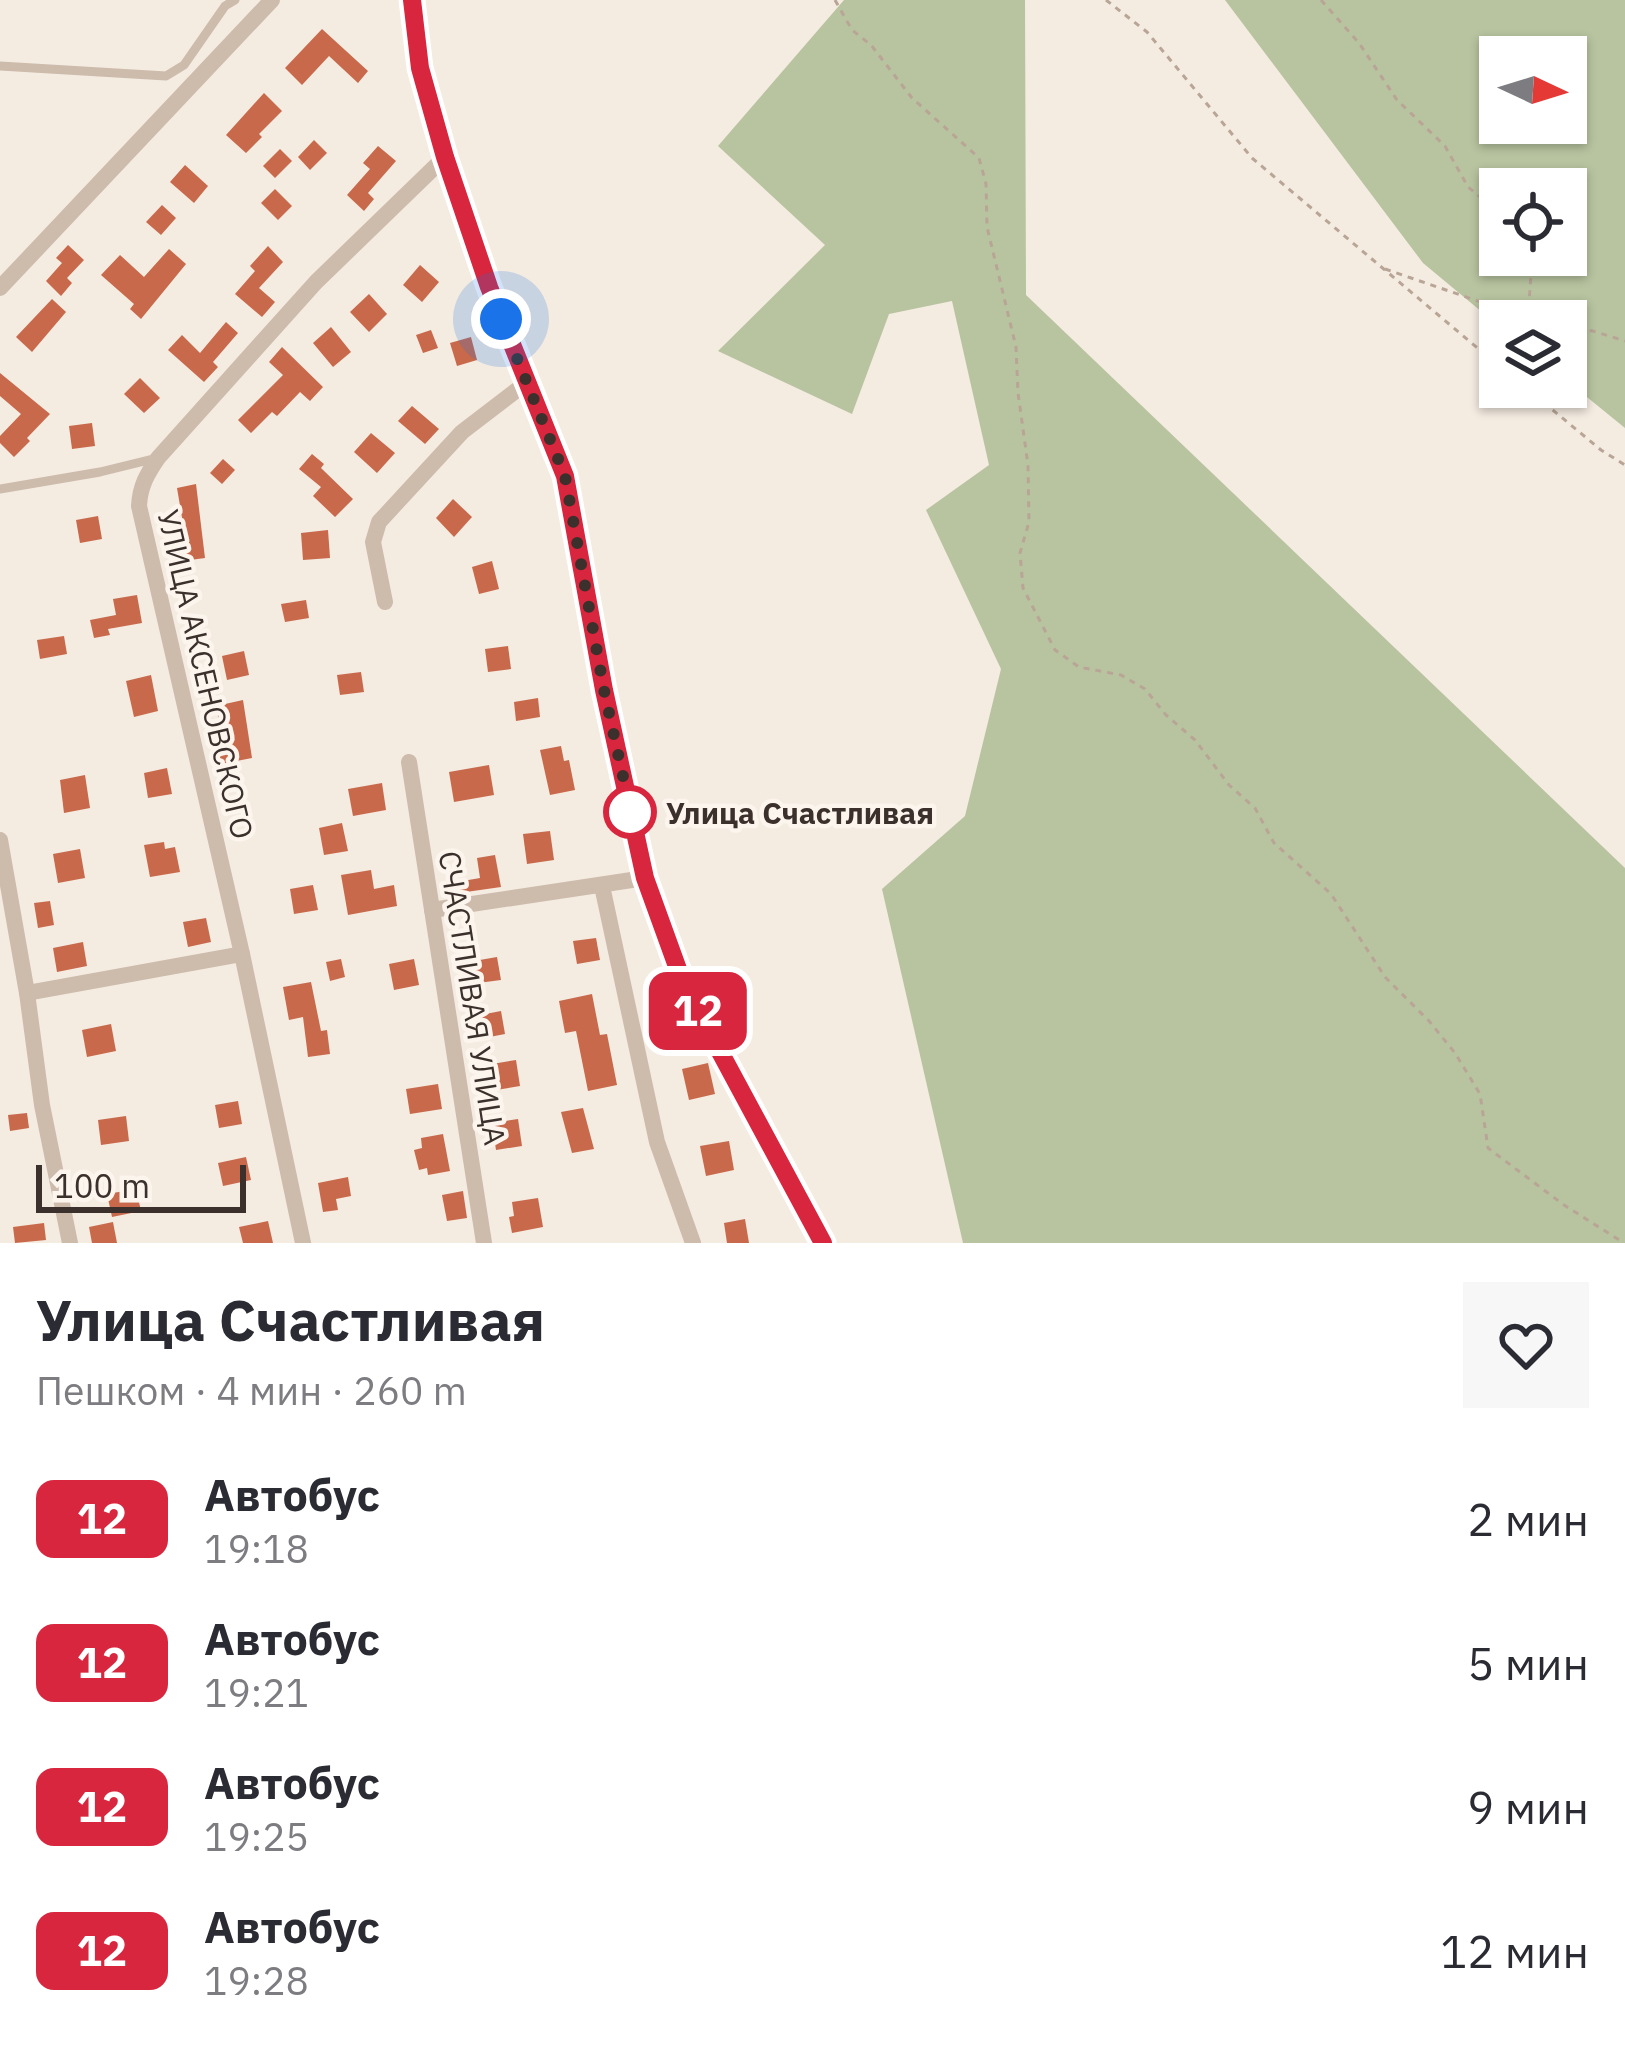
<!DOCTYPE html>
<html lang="ru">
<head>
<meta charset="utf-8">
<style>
  :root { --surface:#fff; --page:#f7f7f7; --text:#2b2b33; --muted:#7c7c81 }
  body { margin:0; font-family:"IBM Plex Sans",sans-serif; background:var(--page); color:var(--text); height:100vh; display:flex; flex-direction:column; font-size:45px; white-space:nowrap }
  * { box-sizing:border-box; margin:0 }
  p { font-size:39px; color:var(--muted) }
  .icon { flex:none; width:66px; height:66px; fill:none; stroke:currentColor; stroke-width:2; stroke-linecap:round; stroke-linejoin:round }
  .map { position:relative; height:1243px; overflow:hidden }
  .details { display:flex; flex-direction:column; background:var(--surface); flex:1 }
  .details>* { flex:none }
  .badge { padding:0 24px; border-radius:18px; font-size:42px; line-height:78px }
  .needle { width:78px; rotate:94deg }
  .buttons { position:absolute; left:1479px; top:36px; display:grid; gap:24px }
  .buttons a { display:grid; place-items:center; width:108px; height:108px; border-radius:0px; background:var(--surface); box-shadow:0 3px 9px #0004; font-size:60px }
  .scale { position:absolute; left:36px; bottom:30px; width:210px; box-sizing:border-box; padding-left:12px; border:6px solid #3b302b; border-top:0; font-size:33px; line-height:42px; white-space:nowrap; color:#3b302b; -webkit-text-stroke:9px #fbf5ee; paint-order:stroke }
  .you { position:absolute; width:60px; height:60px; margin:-30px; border:9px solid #fff; border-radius:50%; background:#1a73e8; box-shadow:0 0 0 18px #1a73e833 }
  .map>.badge { position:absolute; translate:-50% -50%; box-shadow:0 0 0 6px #fff }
  .round { display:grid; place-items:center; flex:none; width:126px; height:126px; border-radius:0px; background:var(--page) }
  .summary { display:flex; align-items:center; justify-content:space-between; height:204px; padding:0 36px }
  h1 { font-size:57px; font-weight:800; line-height:90px }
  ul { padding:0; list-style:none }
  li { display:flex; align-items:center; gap:36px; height:144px; padding:0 36px }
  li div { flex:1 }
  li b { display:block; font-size:45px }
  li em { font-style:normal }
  li .badge { min-width:132px; font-weight:700; text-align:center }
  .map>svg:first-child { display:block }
  .green { fill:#b8c4a0; fill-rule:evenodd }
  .building { fill:#c8694b }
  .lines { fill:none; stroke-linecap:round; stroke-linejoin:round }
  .path { stroke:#b9a596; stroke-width:3; stroke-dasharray:6 6; stroke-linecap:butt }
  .service { stroke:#cdbbac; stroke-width:9 }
  .minor { stroke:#cdbbac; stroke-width:16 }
  .secondary { stroke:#a18a7d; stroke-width:24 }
  .line-casing { stroke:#fff; stroke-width:27 }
  .line { stroke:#d7263d; stroke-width:18 }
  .walk { stroke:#3b302b; stroke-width:12; stroke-dasharray:0 21.6 }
  .stop-dot { fill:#fff; stroke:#d7263d; stroke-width:6 }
  .labels { text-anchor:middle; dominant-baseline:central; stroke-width:9; stroke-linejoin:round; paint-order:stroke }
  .street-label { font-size:30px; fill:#3b302b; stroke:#fbf5ee }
  .stop-label { font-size:30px; font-weight:bold; fill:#3b302b; stroke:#fbf5ee; text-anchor:start }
</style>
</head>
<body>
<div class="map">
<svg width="1625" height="1243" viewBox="0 0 1625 1243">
  <rect width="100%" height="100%" fill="#f4ebe1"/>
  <g class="green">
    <path d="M 844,0 L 1025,0 L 1026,295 L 1625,868 L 1625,1243 L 963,1243 L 882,889 L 965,816 L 1001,669 L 926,510 L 989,465 L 952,301 L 889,314 L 852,414 L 718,351 L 825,245 L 718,146 Z"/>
    <path d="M 1225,0 L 1625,0 L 1625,428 L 1566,380 L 1566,321 L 1500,321 L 1500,327 L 1423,263 ZM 1500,57 L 1566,57 L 1566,123 L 1500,123 ZM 1500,189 L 1566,189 L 1566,255 L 1500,255 Z"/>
  </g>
  <g class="building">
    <path d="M 322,29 L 368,71 L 358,83 L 329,56 L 302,85 L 285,68 Z"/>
    <path d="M 264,93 L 282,111 L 259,134 L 262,137 L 246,153 L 226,135 Z"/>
    <path d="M 314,140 L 327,153 L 310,170 L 298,157 Z"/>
    <path d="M 378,146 L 396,161 L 368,193 L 374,199 L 364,211 L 347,195 L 370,169 L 363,163 Z"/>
    <path d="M 280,149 L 292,161 L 275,178 L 263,166 Z"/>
    <path d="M 185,165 L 208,186 L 194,203 L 170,182 Z"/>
    <path d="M 275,189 L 292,206 L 278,220 L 261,203 Z"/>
    <path d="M 162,205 L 176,218 L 161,235 L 146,222 Z"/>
    <path d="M 68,245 L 84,260 L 67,278 L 72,283 L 61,296 L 46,281 L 62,263 L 56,258 Z"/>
    <path d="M 268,246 L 283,262 L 259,288 L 275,302 L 262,317 L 235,294 L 255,271 L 250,266 Z"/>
    <path d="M 169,249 L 186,264 L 141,319 L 130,309 L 134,304 L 101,275 L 120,255 L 144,277 Z"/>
    <path d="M 420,265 L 439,282 L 422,302 L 403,285 Z"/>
    <path d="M 369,294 L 387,314 L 369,332 L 350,312 Z"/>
    <path d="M 52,299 L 66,312 L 32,352 L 16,337 Z"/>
    <path d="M 226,322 L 238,333 L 213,362 L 218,367 L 204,382 L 168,350 L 182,335 L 200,353 Z"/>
    <path d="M 331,327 L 351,352 L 333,367 L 313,343 Z"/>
    <path d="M 431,330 L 438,348 L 423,353 L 416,335 Z"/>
    <path d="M 471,337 L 477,360 L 457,366 L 450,343 Z"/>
    <path d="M 282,347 L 323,387 L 310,401 L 300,392 L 277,416 L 272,412 L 251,433 L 238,420 L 283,375 L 269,362 Z"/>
    <path d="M 0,373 L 50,414 L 27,438 L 30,441 L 14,457 L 0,443 L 0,436 L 21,414 L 0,396 Z"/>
    <path d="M 140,378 L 160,398 L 144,413 L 124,394 Z"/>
    <path d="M 412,406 L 439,429 L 425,444 L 398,421 Z"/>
    <path d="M 92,423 L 95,446 L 72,449 L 69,426 Z"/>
    <path d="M 371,433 L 395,453 L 377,473 L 354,452 Z"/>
    <path d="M 312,454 L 324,464 L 321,468 L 353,499 L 335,517 L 313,496 L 321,487 L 299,469 Z"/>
    <path d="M 223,459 L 235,470 L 222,484 L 210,473 Z"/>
    <path d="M 196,484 L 205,558 L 183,561 L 178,530 L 184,529 L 177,488 Z"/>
    <path d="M 453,499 L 472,517 L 454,537 L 436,518 Z"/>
    <path d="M 98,516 L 102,539 L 80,543 L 76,520 Z"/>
    <path d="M 328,530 L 330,558 L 303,560 L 301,533 Z"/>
    <path d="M 492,561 L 499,589 L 479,594 L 472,567 Z"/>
    <path d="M 137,595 L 142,623 L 108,629 L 110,635 L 94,638 L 90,620 L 116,615 L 113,599 Z"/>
    <path d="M 306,600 L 309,618 L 285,622 L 281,604 Z"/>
    <path d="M 64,636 L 67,654 L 40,659 L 37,640 Z"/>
    <path d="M 508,646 L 511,669 L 488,672 L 485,649 Z"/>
    <path d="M 244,651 L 249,675 L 227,680 L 222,656 Z"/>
    <path d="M 361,672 L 364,692 L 340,695 L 337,675 Z"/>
    <path d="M 151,675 L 158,711 L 134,717 L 126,681 Z"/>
    <path d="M 538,698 L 540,717 L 516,721 L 514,702 Z"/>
    <path d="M 243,700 L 252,758 L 221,764 L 218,751 L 226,749 L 216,706 Z"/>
    <path d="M 561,746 L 564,761 L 569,760 L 575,790 L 550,795 L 540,750 Z"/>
    <path d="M 489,765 L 494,795 L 454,802 L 449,772 Z"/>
    <path d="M 167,768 L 172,794 L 148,798 L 144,773 Z"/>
    <path d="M 85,775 L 90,808 L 64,813 L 60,780 Z"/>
    <path d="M 382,783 L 386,810 L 353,816 L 348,789 Z"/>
    <path d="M 342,823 L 348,851 L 324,855 L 319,828 Z"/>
    <path d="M 550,831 L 554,860 L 527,864 L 523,834 Z"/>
    <path d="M 164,842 L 165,849 L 175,847 L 180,872 L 150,877 L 144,845 Z"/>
    <path d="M 80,849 L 85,878 L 58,883 L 53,854 Z"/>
    <path d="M 495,855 L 501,887 L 459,893 L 457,882 L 480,878 L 477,858 Z"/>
    <path d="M 371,870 L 374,889 L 394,885 L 397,906 L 348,915 L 341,875 Z"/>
    <path d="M 313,885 L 318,910 L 294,914 L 290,889 Z"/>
    <path d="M 50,901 L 54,925 L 38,928 L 34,903 Z"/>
    <path d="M 206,918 L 211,942 L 188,947 L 183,922 Z"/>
    <path d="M 596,938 L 600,960 L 577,964 L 573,941 Z"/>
    <path d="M 83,942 L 87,966 L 57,972 L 53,948 Z"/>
    <path d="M 497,957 L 501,980 L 478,983 L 474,961 Z"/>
    <path d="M 341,959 L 345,977 L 330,981 L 326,962 Z"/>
    <path d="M 414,959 L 419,985 L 394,990 L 389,964 Z"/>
    <path d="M 311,982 L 321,1031 L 327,1030 L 330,1054 L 308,1057 L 303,1017 L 289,1020 L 283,987 Z"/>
    <path d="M 592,994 L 600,1035 L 607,1034 L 617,1085 L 588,1091 L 576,1031 L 565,1033 L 559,1001 Z"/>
    <path d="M 501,1011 L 505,1034 L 479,1039 L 475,1016 Z"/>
    <path d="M 111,1024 L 116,1051 L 87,1057 L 82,1030 Z"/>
    <path d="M 516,1060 L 520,1086 L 490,1091 L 486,1065 Z"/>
    <path d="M 708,1063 L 715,1094 L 689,1100 L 682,1069 Z"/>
    <path d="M 438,1084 L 442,1109 L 410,1114 L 406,1089 Z"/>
    <path d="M 238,1101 L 242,1124 L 219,1128 L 215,1105 Z"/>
    <path d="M 583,1108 L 594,1149 L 572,1153 L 561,1112 Z"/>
    <path d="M 27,1113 L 29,1128 L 10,1131 L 8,1115 Z"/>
    <path d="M 126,1116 L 129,1141 L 101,1145 L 98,1120 Z"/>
    <path d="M 518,1119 L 522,1146 L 496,1150 L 492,1123 Z"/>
    <path d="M 443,1134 L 450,1171 L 428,1175 L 427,1168 L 419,1170 L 414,1150 L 422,1148 L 421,1138 Z"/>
    <path d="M 729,1141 L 734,1170 L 706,1176 L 700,1146 Z"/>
    <path d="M 246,1157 L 251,1180 L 223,1186 L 218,1163 Z"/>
    <path d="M 348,1177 L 351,1196 L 336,1199 L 338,1210 L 323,1212 L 318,1183 Z"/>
    <path d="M 136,1189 L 141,1211 L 112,1217 L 107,1194 Z"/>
    <path d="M 463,1191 L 467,1218 L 447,1221 L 442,1195 Z"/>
    <path d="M 538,1198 L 543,1227 L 512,1233 L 509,1217 L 514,1216 L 512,1202 Z"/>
    <path d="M 745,1219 L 749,1243 L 727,1243 L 724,1223 Z"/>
    <path d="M 268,1221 L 273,1243 L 243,1243 L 239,1227 Z"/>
    <path d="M 113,1222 L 117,1243 L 92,1243 L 89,1227 Z"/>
    <path d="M 44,1223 L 46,1240 L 15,1243 L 13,1227 Z"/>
  </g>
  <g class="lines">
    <g class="path">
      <path d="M 835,0 L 852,30 L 871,45 L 912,98 L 979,158 L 986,184 L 987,227 L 1016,347 L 1018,393 L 1028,465 L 1029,522 L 1020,553 L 1023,588 L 1055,650 L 1079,667 L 1121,675 L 1145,689 L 1166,715 L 1195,740 L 1229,785 L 1255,808 L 1274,843 L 1331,894 L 1385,977 L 1429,1021 L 1455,1053 L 1480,1094 L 1488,1148 L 1564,1205 L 1624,1243"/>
      <path d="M 1106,0 L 1147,32 L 1252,158 L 1500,367"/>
      <path d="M 1321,0 L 1359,43 L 1397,100 L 1445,146 L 1468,187 L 1500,213"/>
      <path d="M 1529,255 L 1532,261 L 1529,303 L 1539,321"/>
      <path d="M 1385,269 L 1536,321"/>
      <path d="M 1566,327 L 1593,331 L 1625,341"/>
      <path d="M 1525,387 L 1601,450 L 1625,465"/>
    </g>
    <g class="service">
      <path d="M 0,66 L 166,76 L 184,65 L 225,6 L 235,0"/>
      <path d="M 0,489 L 100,472 L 153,459"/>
    </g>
    <g class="minor">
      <path d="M 0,288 L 272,0"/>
      <path d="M 385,602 L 373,542 L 379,522 L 462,432 L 526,383"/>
      <path d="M 409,762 L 484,1243"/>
      <path d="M 0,840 L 27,993 L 42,1105 L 70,1243"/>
      <path d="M 602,886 L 657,1142 L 693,1243"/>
      <path d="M 432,910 L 645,878"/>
      <path d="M 27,993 L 242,954"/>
      <path d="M 303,1243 L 242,954 L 139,506 C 140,486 147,474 158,458 L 316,282 L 445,157"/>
    </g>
    <path class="secondary" d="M 412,0 L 420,68 L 445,157 L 489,287 L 565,476 L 604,690 L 645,878 L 683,983 L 823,1243"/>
  </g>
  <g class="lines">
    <g class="line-casing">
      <path id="line" d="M 412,0 L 420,68 L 445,157 L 489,287 L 565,476 L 604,690 L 645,878 L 683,983 L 823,1243"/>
    </g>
    <use href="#line" class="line"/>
    <path class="walk" d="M 501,319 L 565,476 L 604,690 L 633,822 L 630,812"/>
  </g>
  <circle class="stop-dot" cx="630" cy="812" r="24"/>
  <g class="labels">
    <g class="street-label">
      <text transform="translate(206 674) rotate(77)">УЛИЦА АКСЕНОВСКОГО</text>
      <text transform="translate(473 998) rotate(81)">СЧАСТЛИВАЯ УЛИЦА</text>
    </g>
    <g class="stop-label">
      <text x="666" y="812">Улица Счастливая</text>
    </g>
  </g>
</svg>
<div class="buttons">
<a><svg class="needle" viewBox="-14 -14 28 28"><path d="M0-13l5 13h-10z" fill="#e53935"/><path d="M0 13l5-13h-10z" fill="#7c7c81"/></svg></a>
<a><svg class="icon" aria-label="locate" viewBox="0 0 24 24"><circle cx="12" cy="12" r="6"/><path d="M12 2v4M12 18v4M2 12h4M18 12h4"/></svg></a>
<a><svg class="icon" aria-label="layers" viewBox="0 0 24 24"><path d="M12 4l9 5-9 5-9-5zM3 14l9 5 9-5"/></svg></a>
</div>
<div class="scale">100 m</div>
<div class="you" style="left:501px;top:319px"></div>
<b class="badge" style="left:698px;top:1011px;background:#d7263d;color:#fff">12</b>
</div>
<section class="details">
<div class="summary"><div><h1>Улица Счастливая</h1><p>Пешком · 4 мин · 260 m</p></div><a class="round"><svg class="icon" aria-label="heart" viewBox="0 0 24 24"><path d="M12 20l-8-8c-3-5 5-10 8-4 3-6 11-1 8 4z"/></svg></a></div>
<ul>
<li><span class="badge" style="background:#d7263d;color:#fff">12</span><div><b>Автобус</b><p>19:18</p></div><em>2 мин</em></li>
<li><span class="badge" style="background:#d7263d;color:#fff">12</span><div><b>Автобус</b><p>19:21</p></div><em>5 мин</em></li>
<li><span class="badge" style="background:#d7263d;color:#fff">12</span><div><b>Автобус</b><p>19:25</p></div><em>9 мин</em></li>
<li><span class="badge" style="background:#d7263d;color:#fff">12</span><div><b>Автобус</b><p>19:28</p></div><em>12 мин</em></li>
</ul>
</section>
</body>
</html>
